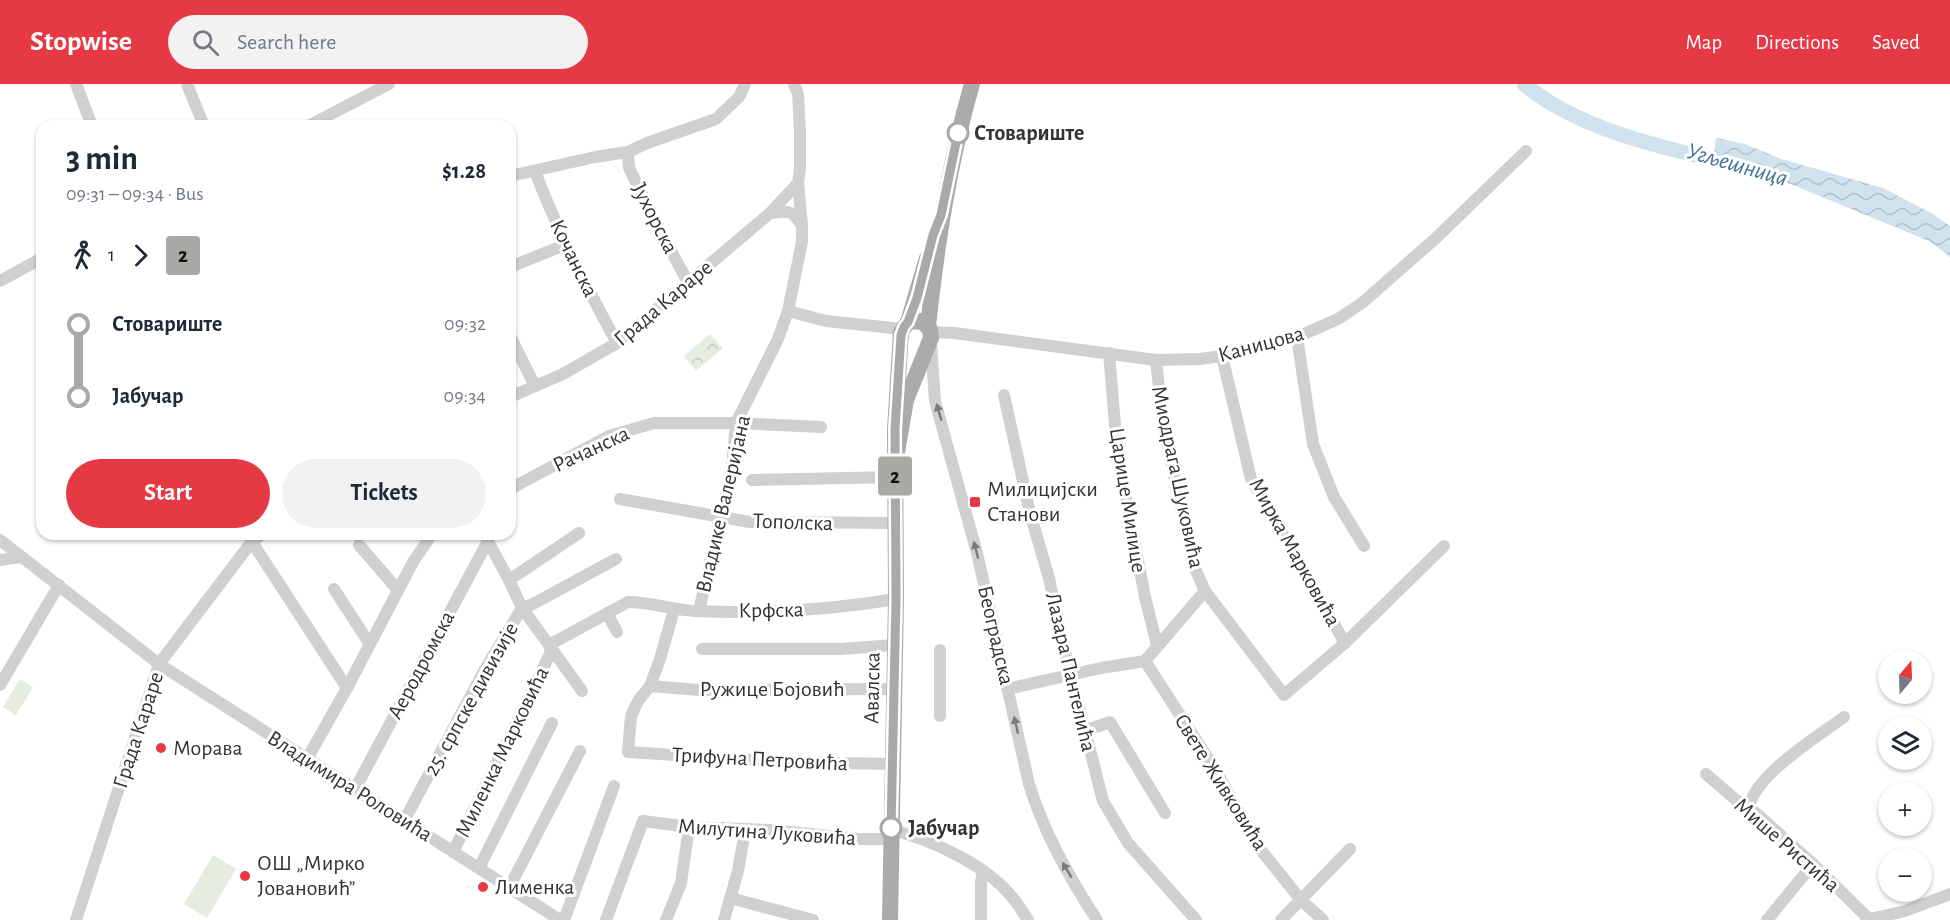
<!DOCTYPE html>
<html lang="en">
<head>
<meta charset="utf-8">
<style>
  :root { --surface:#fff; --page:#f2f2f3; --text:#1f2937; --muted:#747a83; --accent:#e63946 }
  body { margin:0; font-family:"Alegreya Sans",sans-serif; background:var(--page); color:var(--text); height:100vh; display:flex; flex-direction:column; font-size:22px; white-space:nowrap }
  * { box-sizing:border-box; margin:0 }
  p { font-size:20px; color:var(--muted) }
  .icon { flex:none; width:33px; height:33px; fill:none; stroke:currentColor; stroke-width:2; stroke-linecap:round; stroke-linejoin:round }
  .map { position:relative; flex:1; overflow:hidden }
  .drawer { position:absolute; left:36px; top:36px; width:480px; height:420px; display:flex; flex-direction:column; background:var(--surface); border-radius:18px; box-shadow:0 2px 4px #0004 }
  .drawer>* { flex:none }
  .badge { padding:0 12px; border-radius:4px; font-size:21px; line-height:39px }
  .needle { width:39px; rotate:19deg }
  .controls { position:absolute; left:1878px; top:566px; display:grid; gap:12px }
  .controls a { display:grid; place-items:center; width:54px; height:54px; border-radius:50%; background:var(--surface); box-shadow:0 2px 4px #0004; font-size:30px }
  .map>.badge { position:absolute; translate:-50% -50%; box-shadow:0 0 0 3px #fff }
  .legs { display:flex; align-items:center; gap:9px; height:66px; padding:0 30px; font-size:20px }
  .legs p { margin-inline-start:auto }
  .head { display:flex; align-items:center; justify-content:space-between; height:102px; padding:0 30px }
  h1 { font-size:33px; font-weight:700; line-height:45px }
  .cta { display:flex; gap:12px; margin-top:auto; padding:12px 30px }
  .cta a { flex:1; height:69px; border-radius:36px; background:var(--accent); color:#fff; font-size:24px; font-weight:700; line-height:69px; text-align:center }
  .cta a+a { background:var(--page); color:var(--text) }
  ul { padding:0 30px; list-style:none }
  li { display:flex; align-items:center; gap:21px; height:72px; font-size:22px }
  li i { display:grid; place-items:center; width:9px; height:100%; margin:0 8px; background:currentColor }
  li i::after { content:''; width:15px; height:15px; margin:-8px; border:4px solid; border-radius:50%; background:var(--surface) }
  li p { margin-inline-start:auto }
  li:first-child i { background:linear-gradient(#0000 50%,currentColor 0) }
  li:last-child i { background:linear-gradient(currentColor 50%,#0000 0) }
  header { display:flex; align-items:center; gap:36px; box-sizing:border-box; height:84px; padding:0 30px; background:var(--accent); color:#fff }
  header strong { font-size:28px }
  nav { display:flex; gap:33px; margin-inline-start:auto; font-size:21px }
  .search { width:420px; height:54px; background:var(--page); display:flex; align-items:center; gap:15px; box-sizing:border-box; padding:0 21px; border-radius:33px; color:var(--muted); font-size:22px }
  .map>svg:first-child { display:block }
  .forest { fill:url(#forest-crowns) }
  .pitch { fill:#e6ecdf }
  .water { fill:url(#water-waves) }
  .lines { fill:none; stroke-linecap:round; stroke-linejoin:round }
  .river { stroke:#cfe2ee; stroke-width:15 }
  .minor { stroke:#d0d0d0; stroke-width:12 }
  .major { stroke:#ababab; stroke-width:16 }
  .oneway { fill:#7a7a7a }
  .line-1-casing { stroke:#fff; stroke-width:14 }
  .line-1 { stroke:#aba9a6; stroke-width:9 }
  .stop-1-dot { fill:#fff; stroke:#aba9a6; stroke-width:3 }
  .poi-dot { fill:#e63946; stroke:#fff; stroke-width:2 }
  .labels { text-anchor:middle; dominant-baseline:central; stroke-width:6; stroke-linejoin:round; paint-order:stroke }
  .stop-label { font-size:22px; font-weight:bold; fill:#333; stroke:#fff; text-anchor:start }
  .street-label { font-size:22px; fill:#333; stroke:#fff }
  .poi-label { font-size:22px; fill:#333; stroke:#fff; text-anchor:start }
  .water-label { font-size:24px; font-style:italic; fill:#3f7597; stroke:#fff }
</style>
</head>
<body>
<header>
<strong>Stopwise</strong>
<div class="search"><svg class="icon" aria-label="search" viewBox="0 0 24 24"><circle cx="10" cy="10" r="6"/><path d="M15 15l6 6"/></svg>Search here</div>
<nav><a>Map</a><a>Directions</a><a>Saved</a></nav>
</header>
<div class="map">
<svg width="1950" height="836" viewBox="0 0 1950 836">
  <defs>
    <pattern id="forest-crowns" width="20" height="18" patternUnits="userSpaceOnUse" patternTransform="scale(1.5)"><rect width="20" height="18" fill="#e6ecdf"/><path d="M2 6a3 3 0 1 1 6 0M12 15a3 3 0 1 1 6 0" fill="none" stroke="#c6cbc0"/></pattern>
    <pattern id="water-waves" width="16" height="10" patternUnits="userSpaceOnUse" patternTransform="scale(1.5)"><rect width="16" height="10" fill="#cfe2ee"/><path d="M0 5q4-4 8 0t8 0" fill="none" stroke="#b2c2cd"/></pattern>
  </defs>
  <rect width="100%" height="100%" fill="#fff"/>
  <path class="forest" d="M 710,250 L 723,264 L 696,287 L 684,272 Z"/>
  <g class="pitch">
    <path d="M 20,595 L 33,603 L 16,631 L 3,623 Z"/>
    <path d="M 213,771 L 236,785 L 207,834 L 184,820 Z"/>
  </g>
  <path class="water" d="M 1716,54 L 1745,60 L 1781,75 L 1883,104 L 1933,130 L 1950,142 L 1950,173 L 1929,157 L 1788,99 L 1712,82 Z"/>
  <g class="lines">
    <path class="river" d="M 1524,0 C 1579,46 1664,64 1732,80"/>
    <g class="minor">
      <path d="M 76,0 L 92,42"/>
      <path d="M 187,0 L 204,42"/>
      <path d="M 308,42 L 389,0"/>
      <path d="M 628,68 L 629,84 L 665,156 L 688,198"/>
      <path d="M 535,87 C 556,144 588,206 617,259"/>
      <path d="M 510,92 L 595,73 L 628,68 L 647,59 L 716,35 L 739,13 L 745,0"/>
      <path d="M 770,129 C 787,127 791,125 801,140"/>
      <path d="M 510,183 L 567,160"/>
      <path d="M 0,197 L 42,174"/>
      <path d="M 788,227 L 826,237 L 902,245"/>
      <path d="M 931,248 L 954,249 L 1156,276 L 1200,275 L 1222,272 L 1297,253 L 1338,235 L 1362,219 L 1436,154 L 1526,67"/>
      <path d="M 510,252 L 535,302"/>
      <path d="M 1297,253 L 1313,360 L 1334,413 L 1364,462"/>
      <path d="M 931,260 L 935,317 L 977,469 L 1029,700 C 1044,749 1069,793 1097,836"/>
      <path d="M 1109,269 L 1117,366 L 1145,513 L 1157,561"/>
      <path d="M 1222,272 L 1251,395 L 1345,559"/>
      <path d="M 1156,276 L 1163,340 L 1193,480 L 1205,507 L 1284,611 L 1345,559 L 1444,462"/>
      <path d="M 1004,311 L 1030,429 L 1049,494 L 1062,556 L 1103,717 L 1128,759 L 1196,836"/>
      <path d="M 510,313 L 563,290 L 617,259 L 770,129 L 798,99"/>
      <path d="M 752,396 L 895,393"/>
      <path d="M 510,405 L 609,352 L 654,339 L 736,339 L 821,343"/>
      <path d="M 620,415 L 750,438 L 896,439"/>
      <path d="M 0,456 L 159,580 L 560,836"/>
      <path d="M 252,458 L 347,604"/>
      <path d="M 359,461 L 398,506"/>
      <path d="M 0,476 L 21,473"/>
      <path d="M 509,496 L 579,449"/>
      <path d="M 334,505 L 369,559"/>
      <path d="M 674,526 L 660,575 L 650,602 L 638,617 L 631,632 L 628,668 L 785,678 L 893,680"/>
      <path d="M 699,527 L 720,433 L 731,393 L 736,339 L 778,255 L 788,227 L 802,158 L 802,141 L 798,99 L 800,85 L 800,48 L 798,10 L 794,0"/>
      <path d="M 607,529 L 617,548"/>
      <path d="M 702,565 L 841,565 L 895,561"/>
      <path d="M 1145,577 L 1213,682 L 1260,765 L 1301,816 L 1323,836"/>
      <path d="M 0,601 L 59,501"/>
      <path d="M 650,602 L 699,606 L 895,605"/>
      <path d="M 1007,605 L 1101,584 L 1145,577 L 1205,507"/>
      <path d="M 582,607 L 549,561 L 628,518 C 651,518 673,526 696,527 C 763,530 830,526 896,515"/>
      <path d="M 940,632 L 940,566"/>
      <path d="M 1084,647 L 1110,638 L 1165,729"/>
      <path d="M 307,675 L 347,604 L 413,478 L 432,450"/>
      <path d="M 1706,690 L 1736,716 L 1749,723 L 1813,780 L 1868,834"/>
      <path d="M 355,705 L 488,457"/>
      <path d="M 1749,723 C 1756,690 1817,653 1844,633"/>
      <path d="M 404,737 L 485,585 L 522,524 L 531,521 L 616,475"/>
      <path d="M 891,746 C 931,755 986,781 1012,813 C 1018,820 1023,828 1028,836"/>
      <path d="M 453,768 L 551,568 L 549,561 L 522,524 L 509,496 L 484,450"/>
      <path d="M 479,784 L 552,639"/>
      <path d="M 509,804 L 580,667"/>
      <path d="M 730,814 L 813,836"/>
      <path d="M 76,836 L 159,580 L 250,460 L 262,450"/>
      <path d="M 564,836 L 614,702"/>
      <path d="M 606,836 L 643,737 L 689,743 L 771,746 L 860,755 L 891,755"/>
      <path d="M 666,836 L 681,799 L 689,743"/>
      <path d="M 724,836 L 738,787 L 745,747"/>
      <path d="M 981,836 L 981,798 L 983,788"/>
      <path d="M 1281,836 L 1350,765"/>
      <path d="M 1767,836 L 1813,780"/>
      <path d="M 1866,836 L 1905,827 L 1950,810"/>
    </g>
    <g class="major">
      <path d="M 908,238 L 927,174"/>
      <path d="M 928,242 C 937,160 949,79 972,0"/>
      <path d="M 890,836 L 896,515 L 895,345 L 901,248 L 908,238 L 921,237 L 930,245 L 931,254 L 906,316 L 896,374"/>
    </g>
  </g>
  <defs><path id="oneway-solid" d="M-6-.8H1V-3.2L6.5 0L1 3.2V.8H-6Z" transform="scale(1.5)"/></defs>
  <g class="oneway">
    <use href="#oneway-solid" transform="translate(939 328) rotate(-106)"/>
    <use href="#oneway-solid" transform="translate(976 466) rotate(-104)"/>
    <use href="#oneway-solid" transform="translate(1016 641) rotate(-103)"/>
    <use href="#oneway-solid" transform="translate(1067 786) rotate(-121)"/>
  </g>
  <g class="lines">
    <g class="line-1-casing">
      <path id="line-1" d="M 891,744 L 896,515 L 895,345 L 901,251 L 904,243 L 908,238 L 917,214 L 933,151 L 941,131 L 958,49"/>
    </g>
    <use href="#line-1" class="line-1"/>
  </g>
  <g class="stop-1-dot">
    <circle cx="958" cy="49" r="10"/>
    <circle cx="891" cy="744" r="10"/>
  </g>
  <g class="poi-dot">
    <rect x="969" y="412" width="12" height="12" rx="3"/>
    <circle cx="161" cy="664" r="6"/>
    <circle cx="245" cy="792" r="6"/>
    <circle cx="483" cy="803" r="6"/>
  </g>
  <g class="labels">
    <g class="stop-label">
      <text x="974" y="49">Стовариште</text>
      <text x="908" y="744">Јабучар</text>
    </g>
    <g class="street-label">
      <text transform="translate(655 134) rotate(63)">Јухорска</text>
      <text transform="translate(574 174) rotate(64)">Кочанска</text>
      <text transform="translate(663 219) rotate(-40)">Града Караре</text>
      <text transform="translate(1261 260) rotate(-15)">Каницова</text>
      <text transform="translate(591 365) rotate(-25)">Рачанска</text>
      <text transform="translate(1178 393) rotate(78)">Миодрага Шуковића</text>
      <text transform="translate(1128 416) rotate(81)">Царице Милице</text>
      <text transform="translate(723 420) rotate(-77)">Владике Валеријана</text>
      <text transform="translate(793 438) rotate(2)">Тополска</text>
      <text transform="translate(1295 468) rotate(61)">Мирка Марковића</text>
      <text transform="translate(771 526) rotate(-1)">Крфска</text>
      <text transform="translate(996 551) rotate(77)">Београдска</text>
      <text transform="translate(421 581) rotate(-62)">Аеродромска</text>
      <text transform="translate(1071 588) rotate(77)">Лазара Пантелића</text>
      <text transform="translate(872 604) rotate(-89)">Авалска</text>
      <text x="772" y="605">Ружице Бојовић</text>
      <text transform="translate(471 615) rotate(-61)">25. српске дивизије</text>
      <text transform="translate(138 646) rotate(-72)">Града Караре</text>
      <text transform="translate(502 668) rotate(-64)">Миленка Марковића</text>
      <text transform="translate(760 675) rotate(3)">Трифуна Петровића</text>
      <text transform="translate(1221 698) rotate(58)">Свете Живковића</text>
      <text transform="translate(350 702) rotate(32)">Владимира Роловића</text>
      <text transform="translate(767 748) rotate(4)">Милутина Луковића</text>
      <text transform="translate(1787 761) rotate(41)">Мише Ристића</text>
    </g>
    <g class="poi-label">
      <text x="987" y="405">Милицијски<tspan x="987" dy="25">Станови</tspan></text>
      <text x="173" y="664">Морава</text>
      <text x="257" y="779">ОШ „Мирко<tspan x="257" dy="25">Јовановић”</tspan></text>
      <text x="495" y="803">Лименка</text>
    </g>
    <g class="water-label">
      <text transform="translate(1737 81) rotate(16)">Угљешница</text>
    </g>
  </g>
</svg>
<div class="controls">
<a><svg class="needle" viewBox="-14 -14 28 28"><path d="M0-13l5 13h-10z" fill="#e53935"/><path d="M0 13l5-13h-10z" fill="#747a83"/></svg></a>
<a><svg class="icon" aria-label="layers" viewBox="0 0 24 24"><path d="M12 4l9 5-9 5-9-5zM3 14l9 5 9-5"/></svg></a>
<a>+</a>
<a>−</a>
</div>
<b class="badge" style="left:895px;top:392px;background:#aba9a6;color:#111">2</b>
<section class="drawer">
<div class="head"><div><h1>3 min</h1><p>09:31 – 09:34 · Bus</p></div><b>$1.28</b></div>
<div class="legs"><svg class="icon" aria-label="walk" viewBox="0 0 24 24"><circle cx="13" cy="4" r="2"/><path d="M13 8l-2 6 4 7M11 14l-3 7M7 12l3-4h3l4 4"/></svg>1<svg class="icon" aria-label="forward" viewBox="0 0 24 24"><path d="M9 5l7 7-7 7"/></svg><b class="badge" style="background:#aba9a6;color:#111">2</b></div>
<ul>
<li><i style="color:#aba9a6"></i><b>Стовариште</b><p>09:32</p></li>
<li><i style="color:#aba9a6"></i><b>Јабучар</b><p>09:34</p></li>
</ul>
<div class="cta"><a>Start</a><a>Tickets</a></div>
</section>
</div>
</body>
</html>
